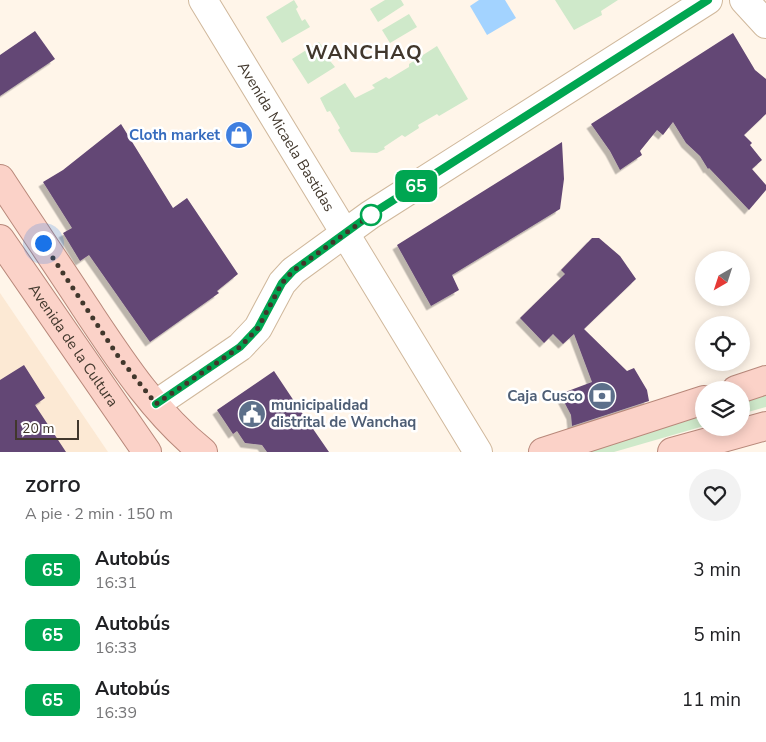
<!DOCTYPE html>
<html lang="es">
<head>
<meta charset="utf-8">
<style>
  :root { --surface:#fff; --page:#f2f2f2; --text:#202124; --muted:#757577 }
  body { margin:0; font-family:"Nunito Sans",sans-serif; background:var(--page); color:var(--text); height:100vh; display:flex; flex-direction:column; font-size:19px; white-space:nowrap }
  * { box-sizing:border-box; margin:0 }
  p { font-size:16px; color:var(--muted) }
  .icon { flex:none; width:28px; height:28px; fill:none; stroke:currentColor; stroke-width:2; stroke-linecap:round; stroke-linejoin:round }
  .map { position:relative; height:452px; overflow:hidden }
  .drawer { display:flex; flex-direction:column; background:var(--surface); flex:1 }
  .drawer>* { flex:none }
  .badge { padding:0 10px; border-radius:8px; font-size:18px; line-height:32px }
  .needle { width:32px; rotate:219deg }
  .buttons { position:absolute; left:695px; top:251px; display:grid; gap:10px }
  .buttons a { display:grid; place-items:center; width:55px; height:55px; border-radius:50%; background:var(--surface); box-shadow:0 2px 12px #0003; font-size:25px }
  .scale { position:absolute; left:15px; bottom:12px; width:64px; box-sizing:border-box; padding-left:5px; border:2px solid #41372c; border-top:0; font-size:14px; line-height:18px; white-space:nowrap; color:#41372c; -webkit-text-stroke:4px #fff; paint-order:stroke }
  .you { position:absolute; width:25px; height:25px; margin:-12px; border:4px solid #fff; border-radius:50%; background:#1a73e8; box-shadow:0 0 0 8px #1a73e833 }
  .map>.badge { position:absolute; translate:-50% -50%; box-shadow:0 0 0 2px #fff }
  .round { display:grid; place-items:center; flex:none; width:52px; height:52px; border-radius:26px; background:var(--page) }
  .head { display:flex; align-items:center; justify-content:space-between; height:85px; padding:0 25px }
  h1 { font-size:24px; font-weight:600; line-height:38px }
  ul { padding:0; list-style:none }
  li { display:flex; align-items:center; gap:15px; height:65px; padding:0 25px }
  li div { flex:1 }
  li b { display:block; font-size:19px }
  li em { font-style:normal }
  li .badge { min-width:55px; font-weight:700; text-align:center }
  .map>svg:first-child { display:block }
  .built { fill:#fce9d4 }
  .green { fill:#cfe9ca }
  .water { fill:#a3d3ff }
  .building { fill:#634774; filter:url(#shadow) }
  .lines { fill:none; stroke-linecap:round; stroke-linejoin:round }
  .minor-casing { stroke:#d0b89c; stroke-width:30 }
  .major-casing { stroke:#b8887a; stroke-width:30 }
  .minor { stroke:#fff; stroke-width:28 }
  .major { stroke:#fbd2c8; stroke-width:28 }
  .line-casing { stroke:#fff; stroke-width:11 }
  .line { stroke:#00a651; stroke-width:8 }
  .walk { stroke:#41372c; stroke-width:5; stroke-dasharray:0 9 }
  .stop-dot { fill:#fff; stroke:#00a651; stroke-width:2.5 }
  .labels { text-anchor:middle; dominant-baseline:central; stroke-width:5; stroke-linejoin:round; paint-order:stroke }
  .shop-label { font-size:15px; font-weight:bold; fill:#366cbe; stroke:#fff; text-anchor:end }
  .street-label { font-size:15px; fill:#41372c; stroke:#fff }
  .service-label { font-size:15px; font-weight:bold; fill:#4e5e75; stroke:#fff; text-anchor:end }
  .district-label { font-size:20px; font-weight:bold; letter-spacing:1px; fill:#41372c; stroke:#fff }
</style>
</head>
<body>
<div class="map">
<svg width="766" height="452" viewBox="0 0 766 452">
  <defs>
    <filter id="shadow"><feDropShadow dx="-4.5" dy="4.5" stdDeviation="0" flood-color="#0004"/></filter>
  </defs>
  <rect width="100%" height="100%" fill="#fff5e9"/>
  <path class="built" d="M 0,293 L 108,452 L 0,452 Z"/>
  <g class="green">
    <path d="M 294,0 L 298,7 L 296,9 L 302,21 L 305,19 L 310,27 L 282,43 L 266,17 Z"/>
    <path d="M 385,0 L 401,0 L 404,5 L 378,22 L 370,9 Z"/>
    <path d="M 555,0 L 618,0 L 601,11 L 602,15 L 574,30 Z"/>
    <path d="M 409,14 L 417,27 L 390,43 L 382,30 Z"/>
    <path d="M 319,42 L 323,48 L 321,50 L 335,67 L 308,84 L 292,59 Z"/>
    <path d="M 437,46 L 468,99 L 439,116 L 437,114 L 418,125 L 419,128 L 405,137 L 402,135 L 384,147 L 385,149 L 377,153 L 351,152 L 338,130 L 340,128 L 330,111 L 327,112 L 320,98 L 345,83 L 355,98 L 375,88 L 372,85 L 386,77 L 389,79 L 409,67 L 409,64 Z"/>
    <path d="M 766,391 L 766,407 L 741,414 L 741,399 Z"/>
    <path d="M 704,410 L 704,426 L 614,452 L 561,452 Z"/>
  </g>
  <path class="water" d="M 479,0 L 505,0 L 516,18 L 487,35 L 470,6 Z"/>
  <g class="building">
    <path d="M 35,31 L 55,59 L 0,96 L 0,55 Z"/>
    <path d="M 733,33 L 755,70 L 766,79 L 766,114 L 744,135 L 752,143 L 750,145 L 762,160 L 752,169 L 766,185 L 766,190 L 749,210 L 709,168 L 708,169 L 700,156 L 686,143 L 673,122 L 663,135 L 657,130 L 640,151 L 642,155 L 620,170 L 610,151 L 591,124 Z"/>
    <path d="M 121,124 L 173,208 L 187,198 L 238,274 L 217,291 L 219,293 L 150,342 L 89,255 L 80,261 L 63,233 L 72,228 L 43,182 L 63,170 Z"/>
    <path d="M 562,142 L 564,179 L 560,209 L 452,275 L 459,290 L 431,306 L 397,245 Z"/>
    <path d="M 592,238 L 599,238 L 620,256 L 636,279 L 584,329 L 627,371 L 634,368 L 647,390 L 649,401 L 572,426 L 571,415 L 560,394 L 592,382 L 574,334 L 563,344 L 553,334 L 544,343 L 520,318 L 565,274 L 561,270 Z"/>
    <path d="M 24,365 L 45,398 L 35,405 L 66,452 L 0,452 L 0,380 Z"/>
    <path d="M 274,371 L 300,410 L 329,452 L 267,452 L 262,445 L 245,443 L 237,431 L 233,434 L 217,410 Z"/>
  </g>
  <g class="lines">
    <g class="minor-casing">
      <g id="minor">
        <path id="s1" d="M 203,0 L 478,452"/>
        <path d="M 744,0 L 766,24"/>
        <path d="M 156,404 L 240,347 L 258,328 L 282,283 L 293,271 L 370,215 L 708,0"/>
      </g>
    </g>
    <g class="major-casing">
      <g id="major">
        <path d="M 0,179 C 28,222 57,264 85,307 C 119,358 154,413 203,452"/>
        <path id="s2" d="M 0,239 L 147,452"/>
        <path d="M 736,390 L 766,380"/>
        <path d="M 543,452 L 704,400"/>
        <path d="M 672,452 L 766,426"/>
      </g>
    </g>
    <use href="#minor" class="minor"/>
    <use href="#major" class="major"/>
  </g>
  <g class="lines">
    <g class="line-casing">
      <path id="line" d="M 156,404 L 240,347 L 258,328 L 282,283 L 293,271 L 370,215 L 708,0"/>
    </g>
    <use href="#line" class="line"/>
    <path class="walk" d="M 43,243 L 118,356 L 156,404 L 240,347 L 258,328 L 282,283 L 293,271 L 371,215"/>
  </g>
  <defs>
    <g id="shop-disc" transform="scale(1.4375)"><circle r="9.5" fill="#3f7fe0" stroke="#fff"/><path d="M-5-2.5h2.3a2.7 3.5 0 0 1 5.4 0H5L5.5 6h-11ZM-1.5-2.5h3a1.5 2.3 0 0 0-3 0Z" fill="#fff"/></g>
    <g id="bank-disc" transform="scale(1.4375)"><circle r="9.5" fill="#5c6f8a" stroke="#fff"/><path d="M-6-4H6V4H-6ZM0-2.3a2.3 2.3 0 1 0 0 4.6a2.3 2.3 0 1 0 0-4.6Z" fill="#fff"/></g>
    <g id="civic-disc" transform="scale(1.4375)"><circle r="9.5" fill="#5c6f8a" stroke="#fff"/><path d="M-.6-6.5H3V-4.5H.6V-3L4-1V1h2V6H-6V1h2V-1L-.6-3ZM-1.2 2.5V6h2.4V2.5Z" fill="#fff"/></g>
  </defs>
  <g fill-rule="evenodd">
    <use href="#shop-disc" x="239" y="135"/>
    <use href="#bank-disc" x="602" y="396"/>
    <use href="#civic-disc" x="252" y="414"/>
  </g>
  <circle class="stop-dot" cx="371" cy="215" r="10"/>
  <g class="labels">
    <g class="shop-label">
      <text x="220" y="135">Cloth market</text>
    </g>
    <g class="street-label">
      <text stroke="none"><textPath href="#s1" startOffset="160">Avenida Micaela Bastidas</textPath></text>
      <text stroke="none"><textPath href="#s2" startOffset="129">Avenida de la Cultura</textPath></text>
    </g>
    <g class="service-label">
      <text x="583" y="396">Caja Cusco</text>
      <text x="271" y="405" text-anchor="start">municipalidad<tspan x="271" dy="17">distrital de Wanchaq</tspan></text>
    </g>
    <g class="district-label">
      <text x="364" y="52">WANCHAQ</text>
    </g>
  </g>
</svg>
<div class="buttons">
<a><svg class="needle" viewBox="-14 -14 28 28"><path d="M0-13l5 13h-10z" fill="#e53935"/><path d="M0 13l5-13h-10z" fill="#757577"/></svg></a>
<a><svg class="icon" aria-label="locate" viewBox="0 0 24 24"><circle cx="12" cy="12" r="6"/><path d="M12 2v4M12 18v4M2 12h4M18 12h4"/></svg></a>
<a><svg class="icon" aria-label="layers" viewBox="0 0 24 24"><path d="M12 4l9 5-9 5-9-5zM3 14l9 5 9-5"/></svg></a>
</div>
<div class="scale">20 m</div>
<div class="you" style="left:43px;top:243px"></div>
<b class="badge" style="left:416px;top:186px;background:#00a651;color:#fff">65</b>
</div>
<section class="drawer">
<div class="head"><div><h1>zorro</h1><p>A pie · 2 min · 150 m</p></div><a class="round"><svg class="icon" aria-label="heart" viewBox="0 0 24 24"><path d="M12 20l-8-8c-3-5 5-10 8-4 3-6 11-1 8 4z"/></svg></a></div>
<ul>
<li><span class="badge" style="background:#00a651;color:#fff">65</span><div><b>Autobús</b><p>16:31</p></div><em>3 min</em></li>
<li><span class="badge" style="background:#00a651;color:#fff">65</span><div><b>Autobús</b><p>16:33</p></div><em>5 min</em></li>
<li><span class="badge" style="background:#00a651;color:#fff">65</span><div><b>Autobús</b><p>16:39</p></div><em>11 min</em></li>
</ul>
</section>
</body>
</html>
